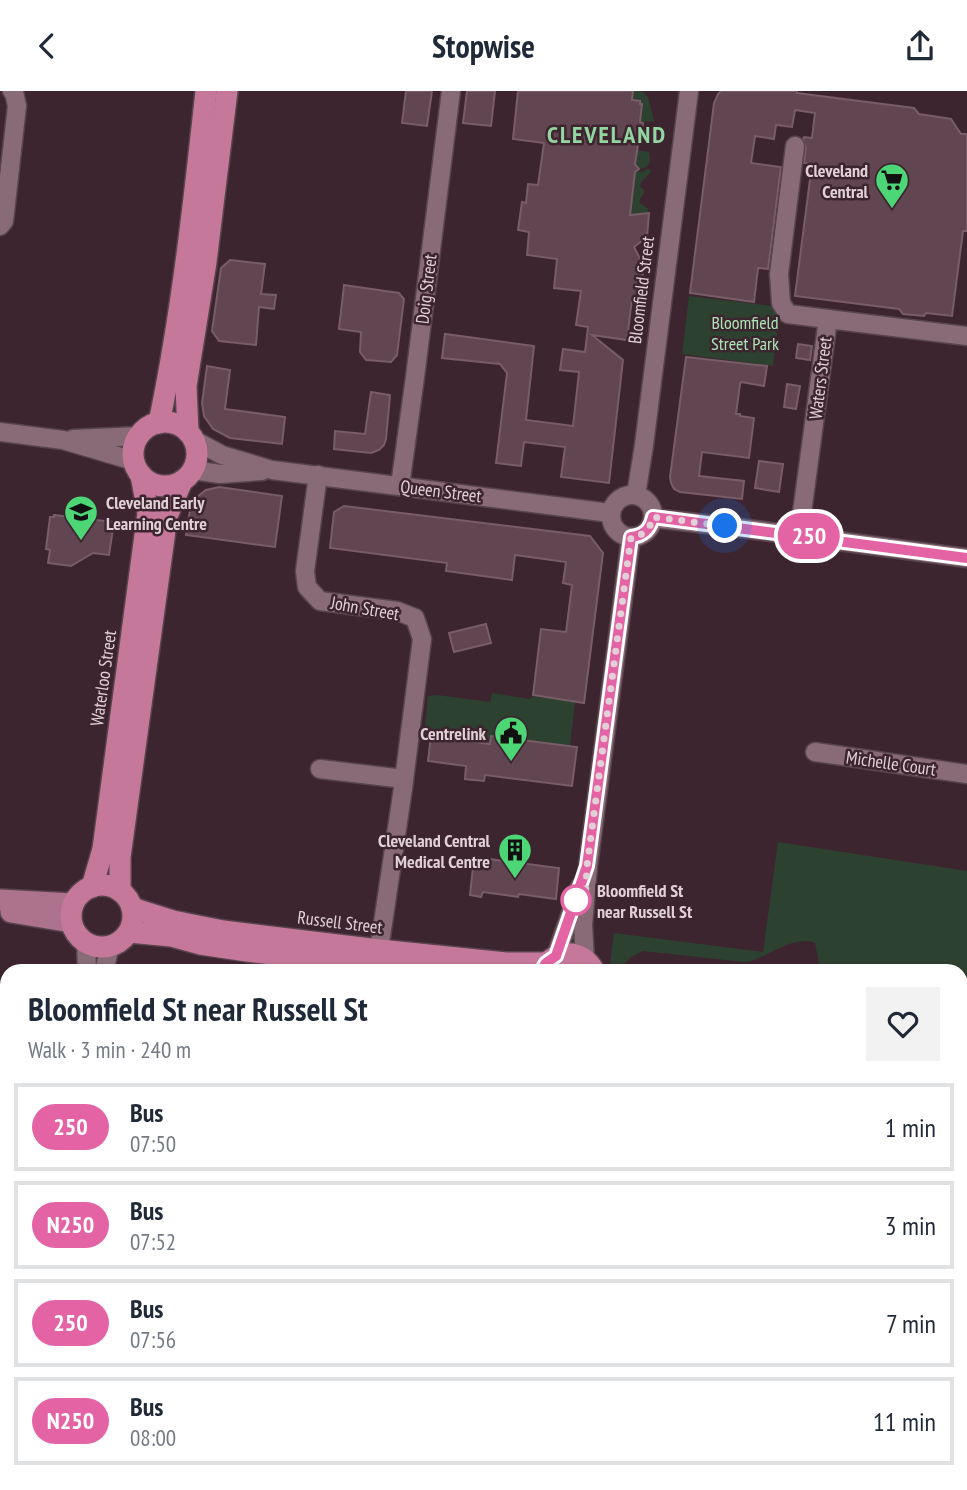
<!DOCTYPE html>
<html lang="en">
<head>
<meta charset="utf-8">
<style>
  :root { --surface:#fff; --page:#f2f2f3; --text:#1f2937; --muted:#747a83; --line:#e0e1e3 }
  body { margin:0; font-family:"PT Sans Narrow",sans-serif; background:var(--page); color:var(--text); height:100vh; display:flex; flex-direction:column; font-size:26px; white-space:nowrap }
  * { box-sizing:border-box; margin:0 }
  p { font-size:23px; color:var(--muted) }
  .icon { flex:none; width:38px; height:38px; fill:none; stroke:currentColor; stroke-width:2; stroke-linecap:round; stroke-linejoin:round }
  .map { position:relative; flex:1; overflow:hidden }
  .panel { position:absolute; left:0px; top:873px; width:968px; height:527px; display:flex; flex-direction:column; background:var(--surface); border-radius:21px 21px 0 0; box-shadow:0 2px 5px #0004 }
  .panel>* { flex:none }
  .badge { padding:0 14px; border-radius:23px; font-size:24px; line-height:46px }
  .you { position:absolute; width:35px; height:35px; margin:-18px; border:5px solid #fff; border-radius:50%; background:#1a73e8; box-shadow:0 0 0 10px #1a73e833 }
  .map>.badge { position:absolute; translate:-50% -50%; box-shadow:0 0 0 4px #fff }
  .round { display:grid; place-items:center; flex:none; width:74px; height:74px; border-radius:0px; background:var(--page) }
  .overview { display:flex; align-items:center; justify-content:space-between; height:119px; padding:0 28px }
  h1 { font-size:33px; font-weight:800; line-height:52px }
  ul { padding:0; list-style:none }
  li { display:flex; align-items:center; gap:21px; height:88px; margin:0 14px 10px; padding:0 14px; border:4px solid var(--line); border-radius:0px }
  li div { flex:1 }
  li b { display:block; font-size:26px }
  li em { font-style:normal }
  li .badge { min-width:77px; font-weight:700; text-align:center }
  header { display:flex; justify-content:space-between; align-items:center; height:91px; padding:0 28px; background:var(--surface); font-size:32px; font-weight:800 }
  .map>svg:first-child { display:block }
  .green { fill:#2d4130 }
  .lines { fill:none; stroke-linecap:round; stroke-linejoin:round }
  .stream { stroke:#00210a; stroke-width:4.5 }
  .building { fill:#614651; stroke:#785c67; stroke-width:2 }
  .minor-casing { stroke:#58444d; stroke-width:21 }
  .major-casing { stroke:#58444d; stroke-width:24 }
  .highway-casing { stroke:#58444d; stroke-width:24 }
  .minor { stroke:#886b77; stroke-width:18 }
  .major { stroke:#ad738c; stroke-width:21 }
  .highway { stroke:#c6789a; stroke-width:21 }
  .line-casing { stroke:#fff; stroke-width:16 }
  .line { stroke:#e463a4; stroke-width:10 }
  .walk { stroke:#e1d0d6; stroke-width:7; stroke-dasharray:0 12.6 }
  .stop-dot { fill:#fff; stroke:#e463a4; stroke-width:3.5 }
  .labels { text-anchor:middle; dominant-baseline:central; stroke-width:5; stroke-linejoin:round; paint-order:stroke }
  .poi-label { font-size:18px; font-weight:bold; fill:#e1d0d6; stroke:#3d2530; text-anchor:end }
  .street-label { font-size:18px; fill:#e1d0d6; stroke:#3d2530 }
  .park-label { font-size:18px; fill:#aae5b5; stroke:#3d2530 }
  .stop-label { font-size:18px; font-weight:bold; fill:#e1d0d6; stroke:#3d2530; text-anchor:start }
  .district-label { font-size:24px; font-weight:bold; letter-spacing:2px; fill:#93d5a0; stroke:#3d2530 }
</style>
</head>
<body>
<header><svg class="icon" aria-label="back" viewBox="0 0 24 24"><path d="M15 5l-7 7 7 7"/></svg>Stopwise<svg class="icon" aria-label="share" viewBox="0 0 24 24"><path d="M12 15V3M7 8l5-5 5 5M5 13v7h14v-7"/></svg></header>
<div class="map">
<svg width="967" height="1399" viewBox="0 0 967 1399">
  <rect width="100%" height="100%" fill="#3d2530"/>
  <g class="green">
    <path d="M 633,0 L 642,0 L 648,6 L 654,30 L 640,31 L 642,13 L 640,13 L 639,10 L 632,9 Z"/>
    <path d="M 637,59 L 649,61 C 651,70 650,77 639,78 L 635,73 Z"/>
    <path d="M 647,78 L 651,79 L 650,82 L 641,91 L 640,96 L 644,99 L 644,103 L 640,107 L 640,112 L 648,118 L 649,122 L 630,124 L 635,81 L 643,81 Z"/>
    <path d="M 689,205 L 780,216 L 773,275 L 682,263 Z"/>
    <path d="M 492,602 L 530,608 L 533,604 L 575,611 L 570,655 L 491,645 L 490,653 L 424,644 L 428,605 L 437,604 L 490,611 Z"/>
    <path d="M 778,751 L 967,780 L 967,1061 L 961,1060 L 961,880 L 817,880 L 820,877 L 815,852 C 792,843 766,869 744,871 L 643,860 L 631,866 L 622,875 L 621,880 L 609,880 L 614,842 L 763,861 Z"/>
    <path d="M 0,1262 L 7,1263 L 7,1393 L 54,1393 L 53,1399 L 0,1399 Z"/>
  </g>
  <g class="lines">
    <g class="stream">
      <path d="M 961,943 L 967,944"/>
      <path d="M 25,1399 L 25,1393"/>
    </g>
  </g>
  <g class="building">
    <path d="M 406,0 L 432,0 L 427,35 L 402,32 Z"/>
    <path d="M 467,0 L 495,0 L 491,35 L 463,32 Z"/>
    <path d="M 518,0 L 633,0 L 632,9 L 640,10 L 640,13 L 642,13 L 640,31 L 643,32 L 642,40 L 640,41 L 635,73 L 639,78 L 635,81 L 630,124 L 649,122 L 647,146 L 634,156 L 644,175 L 639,209 L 632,208 L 627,249 L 592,244 L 623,269 L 609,392 L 561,386 L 565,356 L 524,351 L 521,375 L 496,372 L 507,282 L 500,273 L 442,267 L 445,243 L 534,255 L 526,329 L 573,335 L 579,281 L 560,279 L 563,258 L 585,261 L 588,236 L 576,234 L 581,200 L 554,197 L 557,168 L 527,164 L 529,141 L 518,139 L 522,111 L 526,112 L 528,93 L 538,94 L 544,52 L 513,48 Z"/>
    <path d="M 721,0 L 797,0 L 797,2 L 914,17 L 919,23 L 951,28 L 961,43 L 967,43 L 967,140 L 963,140 L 952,225 L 926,222 L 924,225 L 903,223 L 899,218 L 795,205 L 812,73 L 804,72 L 806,56 L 803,48 L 804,46 L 812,47 L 815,22 L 795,19 L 792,36 L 776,34 L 774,48 L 755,45 L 751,72 L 781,76 L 768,178 L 758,177 L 754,211 L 690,202 L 714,12 L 718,3 Z"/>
    <path d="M 230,169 L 265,173 L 261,203 L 276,204 L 274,218 L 259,216 L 256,254 L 219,250 L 212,240 L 221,177 Z"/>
    <path d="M 344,194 L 399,202 L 404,208 L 397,264 L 391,271 L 366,269 L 360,261 L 361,241 L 339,238 Z"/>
    <path d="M 798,253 L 812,255 L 810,269 L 796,267 Z"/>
    <path d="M 686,266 L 767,275 L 764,295 L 741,291 L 740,293 L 736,323 L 740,323 L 740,325 L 754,327 L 749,367 L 702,361 L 699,385 L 744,390 L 742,408 L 680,401 L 674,398 L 671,392 L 670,386 Z"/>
    <path d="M 207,275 L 230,279 L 225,318 L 285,326 L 282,353 L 230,347 L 213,338 L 204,325 L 202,312 Z"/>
    <path d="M 787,293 L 800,295 L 796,318 L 784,316 Z"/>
    <path d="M 371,301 L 390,304 L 386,348 L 384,354 L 379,359 L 371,362 L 334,358 L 335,340 L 365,343 Z"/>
    <path d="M 759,370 L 783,373 L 779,401 L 755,397 Z"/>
    <path d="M 219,396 L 282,405 L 275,456 L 186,444 L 190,419 L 197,406 L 206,399 Z"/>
    <path d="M 344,415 L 590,445 L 603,462 L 584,612 L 533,604 L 541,538 L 566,541 L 572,494 L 563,492 L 566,471 L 515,464 L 512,489 L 446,480 L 447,472 L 330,457 L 334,421 Z"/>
    <path d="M 54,424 L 114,431 L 109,464 L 93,462 L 71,475 L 48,472 L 50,459 L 46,458 L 50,426 L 54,426 Z"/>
    <path d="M 486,533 L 491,552 L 454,561 L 449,542 Z"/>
    <path d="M 431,645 L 490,653 L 491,645 L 577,656 L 572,695 L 485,684 L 484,690 L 465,688 L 466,675 L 428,670 Z"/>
    <path d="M 474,766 L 559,777 L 556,808 L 519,803 L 518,806 L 483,801 L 481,806 L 470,804 Z"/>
  </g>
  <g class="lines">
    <g class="minor-casing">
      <g id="minor">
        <path d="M 795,55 L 779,183 L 781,212 L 788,223 L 828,228"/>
        <path d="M 0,135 L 4,130 L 17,15 L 14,1 L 12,0"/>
        <path d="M 0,341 L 63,349 L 134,370"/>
        <path d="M 73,348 L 139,345"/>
        <path d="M 194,349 L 222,364 L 272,379 L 610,422"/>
        <path d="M 193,379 L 220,383 L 262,380"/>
        <path d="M 318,384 L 305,480 L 307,496 L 320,510 L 397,520 L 415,527 L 422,548 L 403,697 L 379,859"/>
        <path d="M 400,395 L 415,286 L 451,0"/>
        <circle cx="632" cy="425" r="21"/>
        <path d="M 636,404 L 644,354 L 689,0"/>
        <path d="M 653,427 L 741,437 L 967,467"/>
        <path d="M 799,444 L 828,228 L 967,245"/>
        <path d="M 815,661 L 967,683"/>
        <path d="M 320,678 L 404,688"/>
        <path d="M 86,852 L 87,880"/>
        <path d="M 556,865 L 580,796"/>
        <path d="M 585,869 L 583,834 L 588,775 L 631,446"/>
        <path d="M 104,880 L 110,855"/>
        <path d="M 961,1251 L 967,1252"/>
        <path d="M 0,1275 L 7,1273"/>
        <path d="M 675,1399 L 675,1393"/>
        <path d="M 818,1399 L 819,1393"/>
      </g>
    </g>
    <g class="major-casing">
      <g id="major">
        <path d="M 0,809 L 73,813"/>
        <path d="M 11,821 L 71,831"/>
      </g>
    </g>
    <g class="highway-casing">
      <g id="highway">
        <circle cx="165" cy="363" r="32"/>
        <path d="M 159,332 C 182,222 194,111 206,0"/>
        <path d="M 188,341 L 186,295 L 206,171 L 227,0"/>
        <circle cx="102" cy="825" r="31"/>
        <path d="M 92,796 L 103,758 L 148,422 L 141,384"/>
        <path d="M 120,800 L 120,766 L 167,425 L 182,390"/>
        <path d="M 132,817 L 173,830 L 223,840 L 379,859 L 506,872 L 546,872"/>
        <path d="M 129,841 L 171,845 L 200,853 L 247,860 L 409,880"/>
        <path d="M 540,880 C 554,858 581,856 594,880"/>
        <path d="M 493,1399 L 494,1393"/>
        <path d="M 515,1399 L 516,1393"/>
      </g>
    </g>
    <use href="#minor" class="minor"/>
    <use href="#major" class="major"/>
    <use href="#highway" class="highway"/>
  </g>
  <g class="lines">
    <g class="line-casing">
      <path id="line" d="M 541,880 L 546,872 L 556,865 L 587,775 L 631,446 C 643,445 650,439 653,426 L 967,467"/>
    </g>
    <use href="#line" class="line"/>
    <path class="walk" d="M 576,809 L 585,813 L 587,775 L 631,446 C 643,445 650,439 653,426 L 725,435"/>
  </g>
  <defs>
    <g id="supermarket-pin" transform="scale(1.75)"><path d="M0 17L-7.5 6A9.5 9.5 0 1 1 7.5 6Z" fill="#4dd676" stroke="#3d2530"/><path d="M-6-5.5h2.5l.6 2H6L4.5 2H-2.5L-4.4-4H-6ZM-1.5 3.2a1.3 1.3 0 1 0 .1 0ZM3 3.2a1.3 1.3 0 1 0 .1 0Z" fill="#111"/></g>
    <g id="school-pin" transform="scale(1.75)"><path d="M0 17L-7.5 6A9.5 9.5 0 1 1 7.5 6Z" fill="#4dd676" stroke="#3d2530"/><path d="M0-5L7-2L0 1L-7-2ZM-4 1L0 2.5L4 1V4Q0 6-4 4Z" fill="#111"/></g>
    <g id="civic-pin" transform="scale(1.75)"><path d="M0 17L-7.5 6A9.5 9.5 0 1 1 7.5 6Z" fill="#4dd676" stroke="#3d2530"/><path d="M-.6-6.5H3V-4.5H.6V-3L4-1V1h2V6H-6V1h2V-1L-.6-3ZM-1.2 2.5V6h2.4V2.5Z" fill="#111"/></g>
    <g id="building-pin" transform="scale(1.75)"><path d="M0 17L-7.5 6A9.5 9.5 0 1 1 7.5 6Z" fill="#4dd676" stroke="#3d2530"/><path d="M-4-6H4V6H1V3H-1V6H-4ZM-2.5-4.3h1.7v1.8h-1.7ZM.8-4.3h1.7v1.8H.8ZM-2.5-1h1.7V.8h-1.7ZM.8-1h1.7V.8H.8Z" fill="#111"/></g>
  </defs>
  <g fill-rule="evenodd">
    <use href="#supermarket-pin" x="892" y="89"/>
    <use href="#school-pin" x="81" y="421"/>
    <use href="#civic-pin" x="511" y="642"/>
    <use href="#building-pin" x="515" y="759"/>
  </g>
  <circle class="stop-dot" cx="576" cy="809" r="14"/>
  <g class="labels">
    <g class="poi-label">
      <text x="868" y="79">Cleveland<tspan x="868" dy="21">Central</tspan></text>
      <text x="106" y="411" text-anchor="start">Cleveland Early<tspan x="106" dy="21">Learning Centre</tspan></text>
      <text x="486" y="642">Centrelink</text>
      <text x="490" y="749">Cleveland Central<tspan x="490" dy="21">Medical Centre</tspan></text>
    </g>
    <g class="street-label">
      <text transform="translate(426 198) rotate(-83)">Doig Street</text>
      <text transform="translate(641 199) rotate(-83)">Bloomfield Street</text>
      <text transform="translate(820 287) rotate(-83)">Waters Street</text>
      <text transform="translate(441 400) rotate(7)">Queen Street</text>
      <text transform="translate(365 517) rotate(10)">John Street</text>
      <text transform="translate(103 587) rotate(-82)">Waterloo Street</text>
      <text transform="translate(891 672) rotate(8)">Michelle Court</text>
      <text transform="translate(340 831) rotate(7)">Russell Street</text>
    </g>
    <g class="park-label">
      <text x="745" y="231">Bloomfield<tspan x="745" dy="21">Street Park</tspan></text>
    </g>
    <g class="stop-label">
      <text x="597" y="799">Bloomfield St<tspan x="597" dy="21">near Russell St</tspan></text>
    </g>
    <g class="district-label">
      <text x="607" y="43">CLEVELAND</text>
    </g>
  </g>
</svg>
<div class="you" style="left:725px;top:435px"></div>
<b class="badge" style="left:809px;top:445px;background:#e463a4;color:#fff">250</b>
<section class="panel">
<div class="overview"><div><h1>Bloomfield St near Russell St</h1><p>Walk · 3 min · 240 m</p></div><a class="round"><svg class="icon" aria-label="heart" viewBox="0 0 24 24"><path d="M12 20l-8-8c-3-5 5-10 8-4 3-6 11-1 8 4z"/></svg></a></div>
<ul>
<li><span class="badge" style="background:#e463a4;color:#fff">250</span><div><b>Bus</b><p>07:50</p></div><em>1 min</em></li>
<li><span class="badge" style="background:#e463a4;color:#fff">N250</span><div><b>Bus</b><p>07:52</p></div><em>3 min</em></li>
<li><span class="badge" style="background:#e463a4;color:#fff">250</span><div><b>Bus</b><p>07:56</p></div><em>7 min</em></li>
<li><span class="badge" style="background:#e463a4;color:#fff">N250</span><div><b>Bus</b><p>08:00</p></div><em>11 min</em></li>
</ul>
</section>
</div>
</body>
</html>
